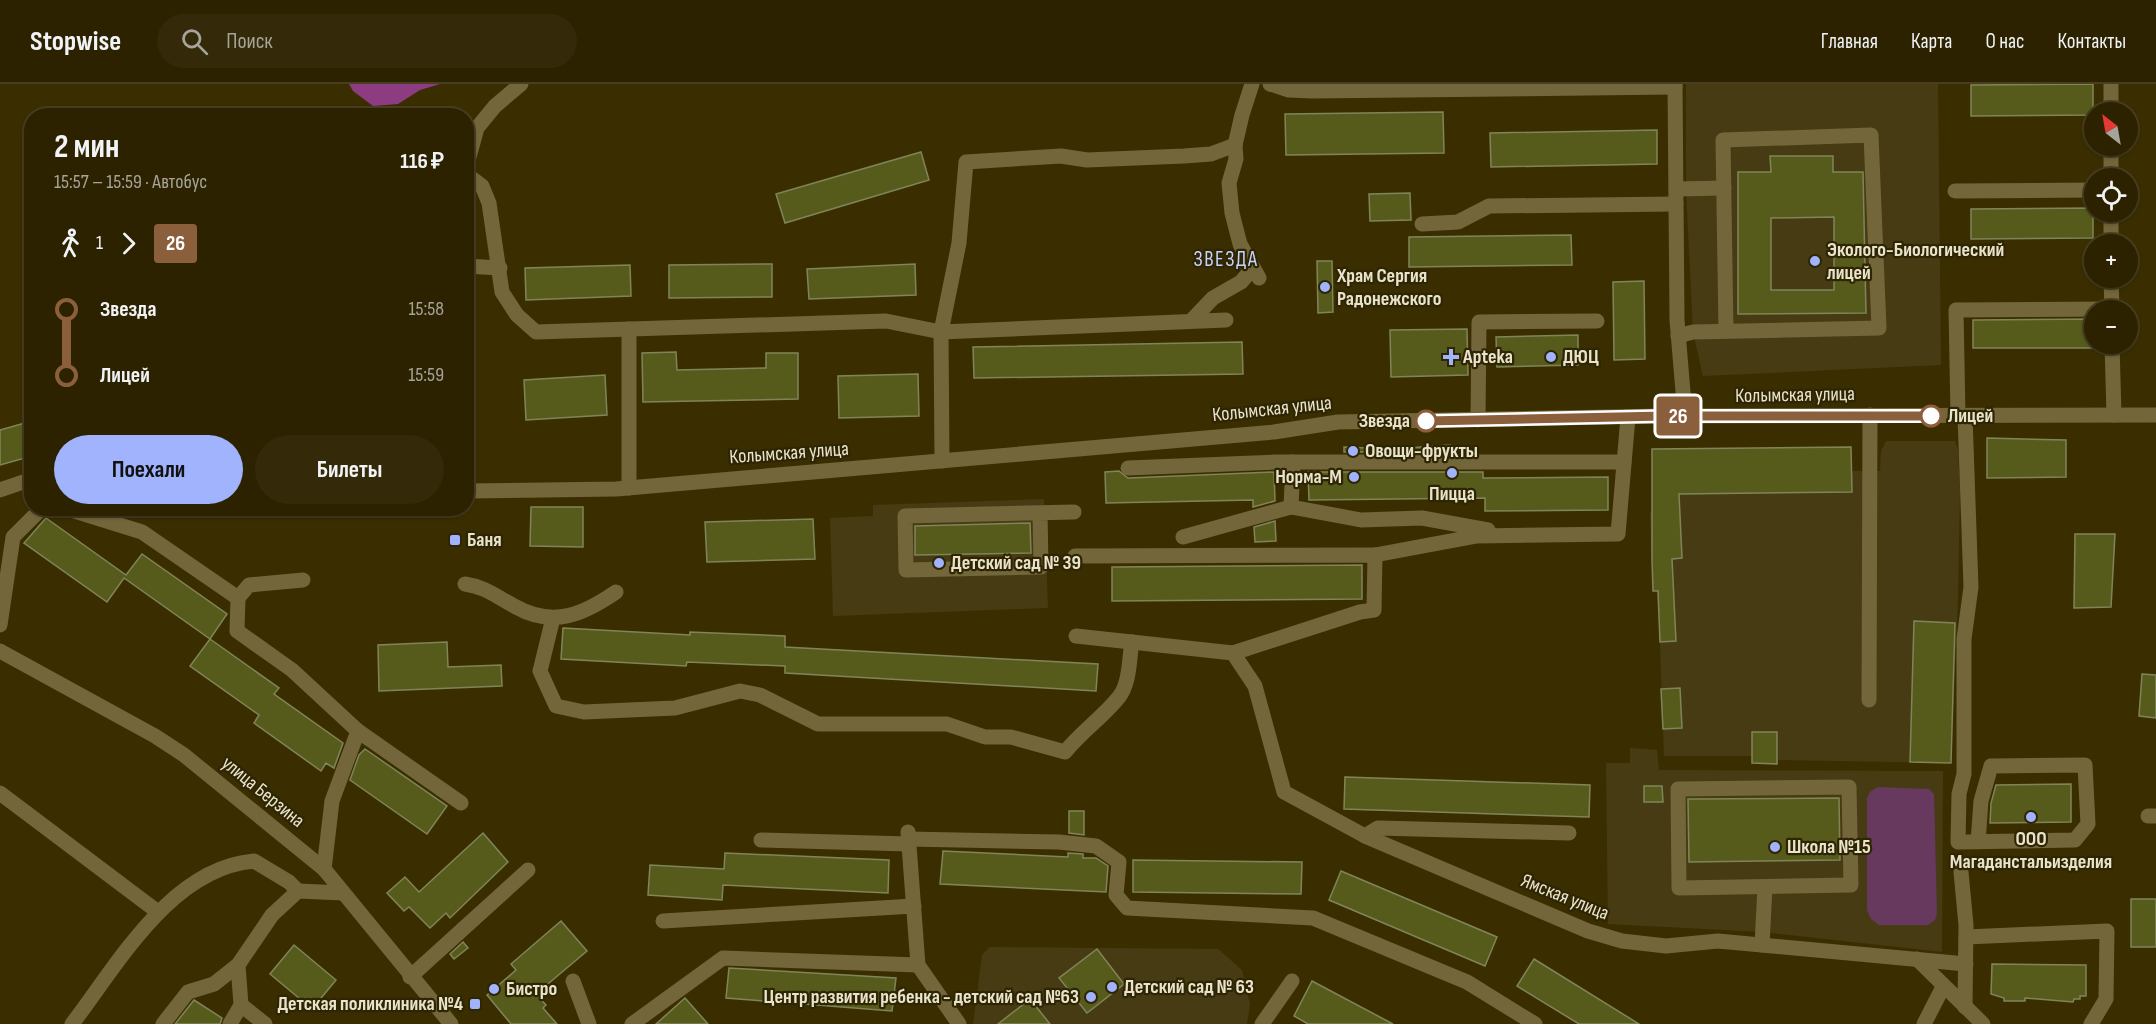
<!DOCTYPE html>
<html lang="ru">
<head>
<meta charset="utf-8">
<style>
  :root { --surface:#2c2200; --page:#342a0a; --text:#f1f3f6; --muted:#a6a499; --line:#483f22; --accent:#a1b3fd }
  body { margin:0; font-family:"Sofia Sans Condensed",sans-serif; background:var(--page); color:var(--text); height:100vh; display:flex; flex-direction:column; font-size:22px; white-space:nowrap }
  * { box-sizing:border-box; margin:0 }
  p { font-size:20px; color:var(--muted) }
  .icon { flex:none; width:33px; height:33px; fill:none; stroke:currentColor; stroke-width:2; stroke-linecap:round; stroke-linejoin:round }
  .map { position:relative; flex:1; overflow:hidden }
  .side { position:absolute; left:24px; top:24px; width:450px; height:408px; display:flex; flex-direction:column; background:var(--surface); border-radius:24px; box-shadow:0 2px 4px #0004,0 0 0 2px var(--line) }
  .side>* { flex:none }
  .badge { padding:0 12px; border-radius:4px; font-size:21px; line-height:39px }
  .needle { width:39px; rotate:329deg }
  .controls { position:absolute; left:2084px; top:18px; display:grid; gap:12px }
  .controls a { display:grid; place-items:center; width:54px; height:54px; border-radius:50%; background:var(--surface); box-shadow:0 2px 4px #0004,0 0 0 2px var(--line); font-size:30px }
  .map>.badge { position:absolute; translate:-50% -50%; box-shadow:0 0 0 3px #fff }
  .legs { display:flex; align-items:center; gap:9px; height:66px; padding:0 30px; font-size:20px }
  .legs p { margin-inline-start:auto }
  .overview { display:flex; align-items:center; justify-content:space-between; height:102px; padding:0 30px }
  h1 { font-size:33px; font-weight:700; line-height:45px }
  .primary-button { display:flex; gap:12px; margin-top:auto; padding:12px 30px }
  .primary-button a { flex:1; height:69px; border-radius:36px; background:var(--accent); color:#111; font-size:24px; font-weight:700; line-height:69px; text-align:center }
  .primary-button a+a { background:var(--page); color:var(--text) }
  ul { padding:0 30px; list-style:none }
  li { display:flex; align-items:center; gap:21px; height:66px; font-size:22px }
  li i { display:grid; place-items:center; width:9px; height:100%; margin:0 8px; background:currentColor }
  li i::after { content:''; width:15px; height:15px; margin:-8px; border:4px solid; border-radius:50%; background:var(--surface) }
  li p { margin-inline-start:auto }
  li:first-child i { background:linear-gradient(#0000 50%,currentColor 0) }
  li:last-child i { background:linear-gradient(currentColor 50%,#0000 0) }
  header { display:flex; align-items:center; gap:36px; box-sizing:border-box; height:84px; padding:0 30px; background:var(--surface); border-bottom:2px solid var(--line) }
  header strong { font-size:28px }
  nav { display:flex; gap:33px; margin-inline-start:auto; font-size:21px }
  .search { width:420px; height:54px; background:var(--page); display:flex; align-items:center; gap:15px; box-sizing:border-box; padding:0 21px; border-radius:33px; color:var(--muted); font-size:22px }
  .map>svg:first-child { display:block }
  .built { fill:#473b14 }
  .green { fill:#67395f }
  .forest { fill:#8d3c82 }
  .building { fill:#565b1c; stroke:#808559; stroke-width:1.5; fill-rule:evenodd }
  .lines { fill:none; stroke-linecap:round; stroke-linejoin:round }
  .minor { stroke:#73663a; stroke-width:15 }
  .line-1-casing { stroke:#fff; stroke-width:14 }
  .line-1 { stroke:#8b5e3c; stroke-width:9 }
  .poi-dot { fill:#a1b3fd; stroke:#2e2503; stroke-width:2 }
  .stop-1-dot { fill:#fff; stroke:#8b5e3c; stroke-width:3 }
  .labels { text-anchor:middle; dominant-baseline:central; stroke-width:4.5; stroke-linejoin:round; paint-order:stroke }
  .poi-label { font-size:20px; font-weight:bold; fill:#eae3cc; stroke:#2e2503; text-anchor:start }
  .street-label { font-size:20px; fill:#eae3cc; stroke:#2e2503 }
  .stop-label { font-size:20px; font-weight:bold; fill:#eae3cc; stroke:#2e2503; text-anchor:start }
  .neighbourhood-label { font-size:21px; letter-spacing:1.5px; fill:#c7d3fd; stroke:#2e2503 }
</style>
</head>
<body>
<header>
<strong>Stopwise</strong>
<div class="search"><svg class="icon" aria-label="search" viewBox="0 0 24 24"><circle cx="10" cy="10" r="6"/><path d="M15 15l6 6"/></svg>Поиск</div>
<nav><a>Главная</a><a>Карта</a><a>О нас</a><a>Контакты</a></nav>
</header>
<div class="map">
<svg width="2156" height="940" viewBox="0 0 2156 940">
  <rect width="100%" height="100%" fill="#3a2e00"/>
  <g class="built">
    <path d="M 1686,0 L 1938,0 L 1941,281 L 1703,292 L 1693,248 L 1686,105 Z"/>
    <path d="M 1886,357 L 1955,357 L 1958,366 L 1960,406 L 1958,515 L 1951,679 L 1778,676 L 1777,680 L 1752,679 L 1752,672 L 1664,672 L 1658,507 L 1653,507 L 1650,429 L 1653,428 L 1652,365 L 1851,363 L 1852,387 L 1880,387 L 1881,367 Z"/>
    <path d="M 1044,415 L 1048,524 L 833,532 L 830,434 L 873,432 L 873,421 Z"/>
    <path d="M 1630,664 L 1657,666 L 1659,686 L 1943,687 L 1942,868 L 1763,848 L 1608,840 L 1606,679 L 1630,679 Z"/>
    <path d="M 990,863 L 1218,865 L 1242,886 L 1250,920 L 1247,940 L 973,940 L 982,871 Z"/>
  </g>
  <path class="green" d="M 1878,703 L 1929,705 L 1934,710 L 1937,829 L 1935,836 L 1928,841 L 1879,841 L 1871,835 L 1867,826 L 1867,714 L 1870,708 Z"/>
  <path class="forest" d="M 349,0 L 440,0 L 420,6 L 398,20 L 373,22 L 353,7 Z"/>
  <g class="building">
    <path d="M 2093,0 L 2093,31 L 1971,32 L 1971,1 Z"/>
    <path d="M 1443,28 L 1444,69 L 1286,71 L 1285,30 Z"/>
    <path d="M 1657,46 L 1657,80 L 1491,83 L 1490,49 Z"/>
    <path d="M 921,68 L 929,96 L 785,139 L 776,110 Z"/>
    <path d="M 1770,72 L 1833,72 L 1833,88 L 1863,88 L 1866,229 L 1738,230 L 1738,88 L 1771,88 ZM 1834,133 L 1834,206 L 1771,206 L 1771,134 Z"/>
    <path d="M 1410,109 L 1411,136 L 1370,137 L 1369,110 Z"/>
    <path d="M 2093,124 L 2093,154 L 1971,155 L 1971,125 Z"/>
    <path d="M 1571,151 L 1572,181 L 1409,183 L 1409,153 Z"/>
    <path d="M 1317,177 L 1332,177 L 1333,228 L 1318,229 Z"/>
    <path d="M 772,180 L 772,213 L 669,214 L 669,181 Z"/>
    <path d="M 915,180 L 916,211 L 809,215 L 807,185 Z"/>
    <path d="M 630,181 L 631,212 L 526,216 L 525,184 Z"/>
    <path d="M 1644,197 L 1645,275 L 1614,276 L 1613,198 Z"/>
    <path d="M 2094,235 L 2094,264 L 1973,264 L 1973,236 Z"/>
    <path d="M 1467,245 L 1468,291 L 1391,293 L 1390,246 Z"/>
    <path d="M 1578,251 L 1578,281 L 1497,283 L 1496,253 Z"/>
    <path d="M 1242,258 L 1243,290 L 974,294 L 973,263 Z"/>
    <path d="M 676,268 L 677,286 L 766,284 L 766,269 L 798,269 L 798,315 L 643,318 L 642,269 Z"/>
    <path d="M 918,290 L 919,332 L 839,334 L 838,292 Z"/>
    <path d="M 605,291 L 607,331 L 526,336 L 524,296 Z"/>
    <path d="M 32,337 L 32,372 L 0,381 L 0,346 Z"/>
    <path d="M 1987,354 L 2066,356 L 2066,393 L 1987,394 Z"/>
    <path d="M 1450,361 L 1450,368 L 1344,368 L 1344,363 L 1392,365 Z"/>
    <path d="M 1851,363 L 1852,408 L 1679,410 L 1682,474 L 1672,475 L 1676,557 L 1660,558 L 1658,507 L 1653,507 L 1652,476 L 1652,365 Z"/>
    <path d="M 1119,387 L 1128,394 L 1274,388 L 1275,417 L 1253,423 L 1253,416 L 1106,419 L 1105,388 Z"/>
    <path d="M 1308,388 L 1483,388 L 1483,394 L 1608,393 L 1608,426 L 1485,427 L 1485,414 L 1309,416 Z"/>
    <path d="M 531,423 L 583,423 L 583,463 L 530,462 Z"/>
    <path d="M 46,434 L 126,491 L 142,470 L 227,530 L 210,555 L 124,494 L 107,518 L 24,459 Z"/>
    <path d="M 813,435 L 815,475 L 707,478 L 705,438 Z"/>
    <path d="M 1275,437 L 1276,457 L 1255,458 L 1254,443 Z"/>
    <path d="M 1030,439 L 1031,469 L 915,471 L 915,442 Z"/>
    <path d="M 2075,450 L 2115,450 L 2111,523 L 2074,524 Z"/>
    <path d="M 1362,481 L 1362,515 L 1112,517 L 1112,483 Z"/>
    <path d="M 1914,537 L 1955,539 L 1951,679 L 1910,678 Z"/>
    <path d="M 563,544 L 690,551 L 690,548 L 785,552 L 785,563 L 1098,580 L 1096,607 L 785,589 L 785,582 L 687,578 L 686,582 L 561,575 Z"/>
    <path d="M 210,555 L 279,604 L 274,610 L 343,659 L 334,684 L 326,679 L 321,687 L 254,639 L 259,631 L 190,582 Z"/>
    <path d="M 447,558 L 448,583 L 501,581 L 502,602 L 379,607 L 378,561 Z"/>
    <path d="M 2142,590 L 2156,591 L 2156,634 L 2139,632 Z"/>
    <path d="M 1680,604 L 1682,644 L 1663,645 L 1661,605 Z"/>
    <path d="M 1752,648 L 1777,648 L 1777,680 L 1752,679 Z"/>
    <path d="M 365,665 L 447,722 L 427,750 L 350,696 L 359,671 Z"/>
    <path d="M 1345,693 L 1590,701 L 1589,733 L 1344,725 Z"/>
    <path d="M 2071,700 L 2071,738 L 1990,739 L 1991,719 L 1996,701 Z"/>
    <path d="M 1644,702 L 1662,702 L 1663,718 L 1644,718 Z"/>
    <path d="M 1839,714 L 1840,776 L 1689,778 L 1688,715 Z"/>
    <path d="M 1069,727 L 1084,727 L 1084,751 L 1069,749 Z"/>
    <path d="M 483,749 L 508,778 L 450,834 L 446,829 L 430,844 L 409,823 L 404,827 L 387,809 L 405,793 L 419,808 Z"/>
    <path d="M 943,767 L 1068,773 L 1068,769 L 1083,770 L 1083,774 L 1096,774 L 1108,782 L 1106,808 L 940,800 Z"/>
    <path d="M 725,769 L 889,776 L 888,809 L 723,801 L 722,816 L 648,811 L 650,781 L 724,785 Z"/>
    <path d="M 1133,776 L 1302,778 L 1301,810 L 1133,808 Z"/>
    <path d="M 1341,787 L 1497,853 L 1485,882 L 1329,816 Z"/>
    <rect x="2131" y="815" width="25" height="48"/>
    <path d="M 561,837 L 587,867 L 536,910 L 546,921 L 543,924 L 557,940 L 511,940 L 487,911 L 516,886 L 511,880 Z"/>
    <path d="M 463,858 L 468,864 L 454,875 L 450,870 Z"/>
    <path d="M 294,861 L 336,896 L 312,925 L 270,890 Z"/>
    <path d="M 1097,865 L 1124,900 L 1087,929 L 1059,894 Z"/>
    <path d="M 1534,875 L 1639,940 L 1579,940 L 1517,902 Z"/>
    <path d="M 1992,880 L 2086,881 L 2086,912 L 2080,912 L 2080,915 L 2074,915 L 2073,918 L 2025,914 L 2025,917 L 2004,917 L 2004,914 L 1991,910 Z"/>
    <path d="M 729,884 L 896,894 L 892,927 L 726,914 Z"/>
    <path d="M 1312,897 L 1393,940 L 1308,940 L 1294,932 Z"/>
    <path d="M 685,914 L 708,940 L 656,940 Z"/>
    <path d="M 1030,915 L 1050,940 L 998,940 Z"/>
    <path d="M 194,916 L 222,934 L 220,940 L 175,940 Z"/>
  </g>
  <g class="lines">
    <g class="minor">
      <path d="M 1252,0 L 1242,31 L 1235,61 L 1236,75 L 1229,99 L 1232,129 L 1240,160 L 1259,194"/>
      <path d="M 1270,0 L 1289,6 L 1312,7 L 1675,3"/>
      <path d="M 1675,0 L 1677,236 L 1685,332"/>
      <path d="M 2111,0 L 2111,28"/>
      <path d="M 2111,62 L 2111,94"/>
      <path d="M 466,84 L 477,44 L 495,22 L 521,0"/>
      <path d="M 466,90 L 482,102 L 489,119 L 502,208 L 517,231 L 536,248 L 886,237 L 941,248 L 1226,236"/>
      <path d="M 1676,105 L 1724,104"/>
      <path d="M 1955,107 L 2094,106"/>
      <path d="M 2111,128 L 2111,160"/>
      <path d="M 1422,140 L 1458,138 L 1489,122 L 1676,120"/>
      <path d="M 466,182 L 500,184"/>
      <path d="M 2111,194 L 2112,226"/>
      <path d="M 1191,237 L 1213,214 L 1241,198 L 1253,184"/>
      <path d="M 1678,252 L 1693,248 L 1879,244 L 1871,51 L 1723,56 L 1726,247"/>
      <path d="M 2112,260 L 2114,331"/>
      <path d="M 1958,332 L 1956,226 L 2112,225"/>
      <path d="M 1965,332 L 1971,503 L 1964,555 L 1964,690 L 1959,710 L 1958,758 L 2075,756 L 2088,740 L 2085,681 L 1991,682 L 1981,717 L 1978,758"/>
      <path d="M 1478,336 L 1479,238 L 1597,237"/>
      <path d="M 942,377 L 941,248 L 959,159 L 966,78 L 1061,72 L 1087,76 L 1184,72 L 1211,70 L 1235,61"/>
      <path d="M 1293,378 L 1291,423 L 1361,436 L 1422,434 L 1488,446"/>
      <path d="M 1128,384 L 1276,378 L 1624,378"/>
      <path d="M 629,404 L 629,245"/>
      <path d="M 0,406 L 32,395"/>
      <path d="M 466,407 L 616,405 L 1274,348 L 1338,338 L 1665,332 L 2156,331"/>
      <path d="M 65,424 L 142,448 L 238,514 L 237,547 L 292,586 L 358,647 L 332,717 L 324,785"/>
      <path d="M 1040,429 L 1041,483 L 906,486 L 905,432 L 1074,428"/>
      <path d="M 1183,453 L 1291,423"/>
      <path d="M 1375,471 L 1477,452 L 1618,450 L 1628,333"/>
      <path d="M 1075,472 L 1375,471 L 1374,526 L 1360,528 L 1233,569"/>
      <path d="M 465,500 C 486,503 497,513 516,523 C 554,544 584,530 616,508"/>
      <path d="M 238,514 L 249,501 L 303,496"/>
      <path d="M 553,534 L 540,587 L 556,622 L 584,628 L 675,624 L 740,607 L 760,611 L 818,640 L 947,640 L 985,653 L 1011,653 L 1065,668 C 1081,648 1103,633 1119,613 C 1130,599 1129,575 1132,558"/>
      <path d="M 0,541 L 13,453 L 42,424"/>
      <path d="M 1076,552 L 1233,569 L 1255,602 L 1284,708 L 1365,752 L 1588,847 L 1622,857 L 1666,862 L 1718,857 L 1966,880"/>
      <path d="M 0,567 L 155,652 L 184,671 L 324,785 L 451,940"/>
      <path d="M 1869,616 L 1870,331"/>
      <path d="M 358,647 L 461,719"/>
      <path d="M 1849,703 L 1851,801 L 1679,804 L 1678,705 Z"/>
      <path d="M 0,709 L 158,828"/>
      <path d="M 2148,732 L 2156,732"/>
      <path d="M 908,748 L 918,881 L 959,940"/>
      <path d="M 1365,752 L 1378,744 L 1569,749"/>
      <path d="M 909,755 L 1059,758 L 1096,762 L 1119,778 L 1116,811 L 1127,824 L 1313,834 L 1467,898 L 1535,940"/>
      <path d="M 761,756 L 909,760"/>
      <path d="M 1961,788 L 1966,841 L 1965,923"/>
      <path d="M 663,837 L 914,822"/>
      <path d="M 1966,853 L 2107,847 L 2106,915 L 2091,940"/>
      <path d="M 1762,861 L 1765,803"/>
      <path d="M 1917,875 L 1983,940"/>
      <path d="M 410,893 L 528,786"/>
      <path d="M 573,897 L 589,940"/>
      <path d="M 241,921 L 265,940"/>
      <path d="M 72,940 C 118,880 171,784 254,777 L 289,798 L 298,807"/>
      <path d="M 163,940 L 188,908 L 214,900 L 238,881 L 272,831 L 298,807 L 343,809"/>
      <path d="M 230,940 L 241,921 L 238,881"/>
      <path d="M 632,940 L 723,874 L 918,881"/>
      <path d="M 1262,940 L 1292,897"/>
      <path d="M 1924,940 L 1943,903"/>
    </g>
  </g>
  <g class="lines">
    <g class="line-1-casing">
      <path id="line-1" d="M 1426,337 L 1665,332 L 1931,332"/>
    </g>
    <use href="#line-1" class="line-1"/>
  </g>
  <g class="poi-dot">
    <circle cx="1815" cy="177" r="6"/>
    <circle cx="1325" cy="203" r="6"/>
    <path d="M1448 264h6v6h6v6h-6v6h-6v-6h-6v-6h6z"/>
    <circle cx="1551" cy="273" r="6"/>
    <circle cx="1353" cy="367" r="6"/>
    <circle cx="1452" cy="389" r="6"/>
    <circle cx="1354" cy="393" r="6"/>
    <rect x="449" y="450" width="12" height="12" rx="3"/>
    <circle cx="939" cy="479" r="6"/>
    <circle cx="2031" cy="733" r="6"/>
    <circle cx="1775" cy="763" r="6"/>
    <circle cx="1112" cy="903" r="6"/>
    <circle cx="494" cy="905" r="6"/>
    <circle cx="1091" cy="913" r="6"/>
    <rect x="469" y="914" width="12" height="12" rx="3"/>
  </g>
  <g class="stop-1-dot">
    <circle cx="1931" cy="332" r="10"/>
    <circle cx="1426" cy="337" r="10"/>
  </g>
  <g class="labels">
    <g class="poi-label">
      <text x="1827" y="166">Эколого-Биологический<tspan x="1827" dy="23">лицей</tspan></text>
      <text x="1337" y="192">Храм Сергия<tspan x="1337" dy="23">Радонежского</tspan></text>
      <text x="1463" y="273">Apteka</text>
      <text x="1563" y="273">ДЮЦ</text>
      <text x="1365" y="367">Овощи-фрукты</text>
      <text x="1342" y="393" text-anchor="end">Норма-М</text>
      <text x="1452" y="410" text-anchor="middle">Пицца</text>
      <text x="467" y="456">Баня</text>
      <text x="951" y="479">Детский сад № 39</text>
      <text x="2031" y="755" text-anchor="middle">ООО<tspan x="2031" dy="23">Магаданстальизделия</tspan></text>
      <text x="1787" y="763">Школа №15</text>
      <text x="1124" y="903">Детский сад № 63</text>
      <text x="506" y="905">Бистро</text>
      <text x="1079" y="913" text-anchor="end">Центр развития ребенка - детский сад №63</text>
      <text x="463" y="920" text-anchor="end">Детская поликлиника №4</text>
    </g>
    <g class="street-label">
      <text transform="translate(1795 311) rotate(-1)">Колымская улица</text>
      <text transform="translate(1272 325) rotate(-6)">Колымская улица</text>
      <text transform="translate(789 369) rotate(-4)">Колымская улица</text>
      <text transform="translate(263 708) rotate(39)">улица Берзина</text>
      <text transform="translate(1565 813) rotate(22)">Ямская улица</text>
    </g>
    <g class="stop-label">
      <text x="1948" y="332">Лицей</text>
      <text x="1410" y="337" text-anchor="end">Звезда</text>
    </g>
    <g class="neighbourhood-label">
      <text x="1226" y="175">ЗВЕЗДА</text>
    </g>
  </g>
</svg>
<div class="controls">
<a><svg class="needle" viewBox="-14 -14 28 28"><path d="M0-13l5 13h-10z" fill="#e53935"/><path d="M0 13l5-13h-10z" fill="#a6a499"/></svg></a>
<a><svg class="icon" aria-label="locate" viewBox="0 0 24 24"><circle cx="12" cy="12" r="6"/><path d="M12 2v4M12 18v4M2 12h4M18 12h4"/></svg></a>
<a>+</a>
<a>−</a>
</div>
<b class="badge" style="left:1678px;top:332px;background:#8b5e3c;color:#fff">26</b>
<section class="side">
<div class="overview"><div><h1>2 мин</h1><p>15:57 – 15:59 · Автобус</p></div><b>116 ₽</b></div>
<div class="legs"><svg class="icon" aria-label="walk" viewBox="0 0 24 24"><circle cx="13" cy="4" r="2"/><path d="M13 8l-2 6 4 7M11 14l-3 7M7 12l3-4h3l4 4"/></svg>1<svg class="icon" aria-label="forward" viewBox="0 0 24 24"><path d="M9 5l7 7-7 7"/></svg><b class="badge" style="background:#8b5e3c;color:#fff">26</b></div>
<ul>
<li><i style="color:#8b5e3c"></i><b>Звезда</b><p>15:58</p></li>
<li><i style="color:#8b5e3c"></i><b>Лицей</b><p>15:59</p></li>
</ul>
<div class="primary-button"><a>Поехали</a><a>Билеты</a></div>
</section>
</div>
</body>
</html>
